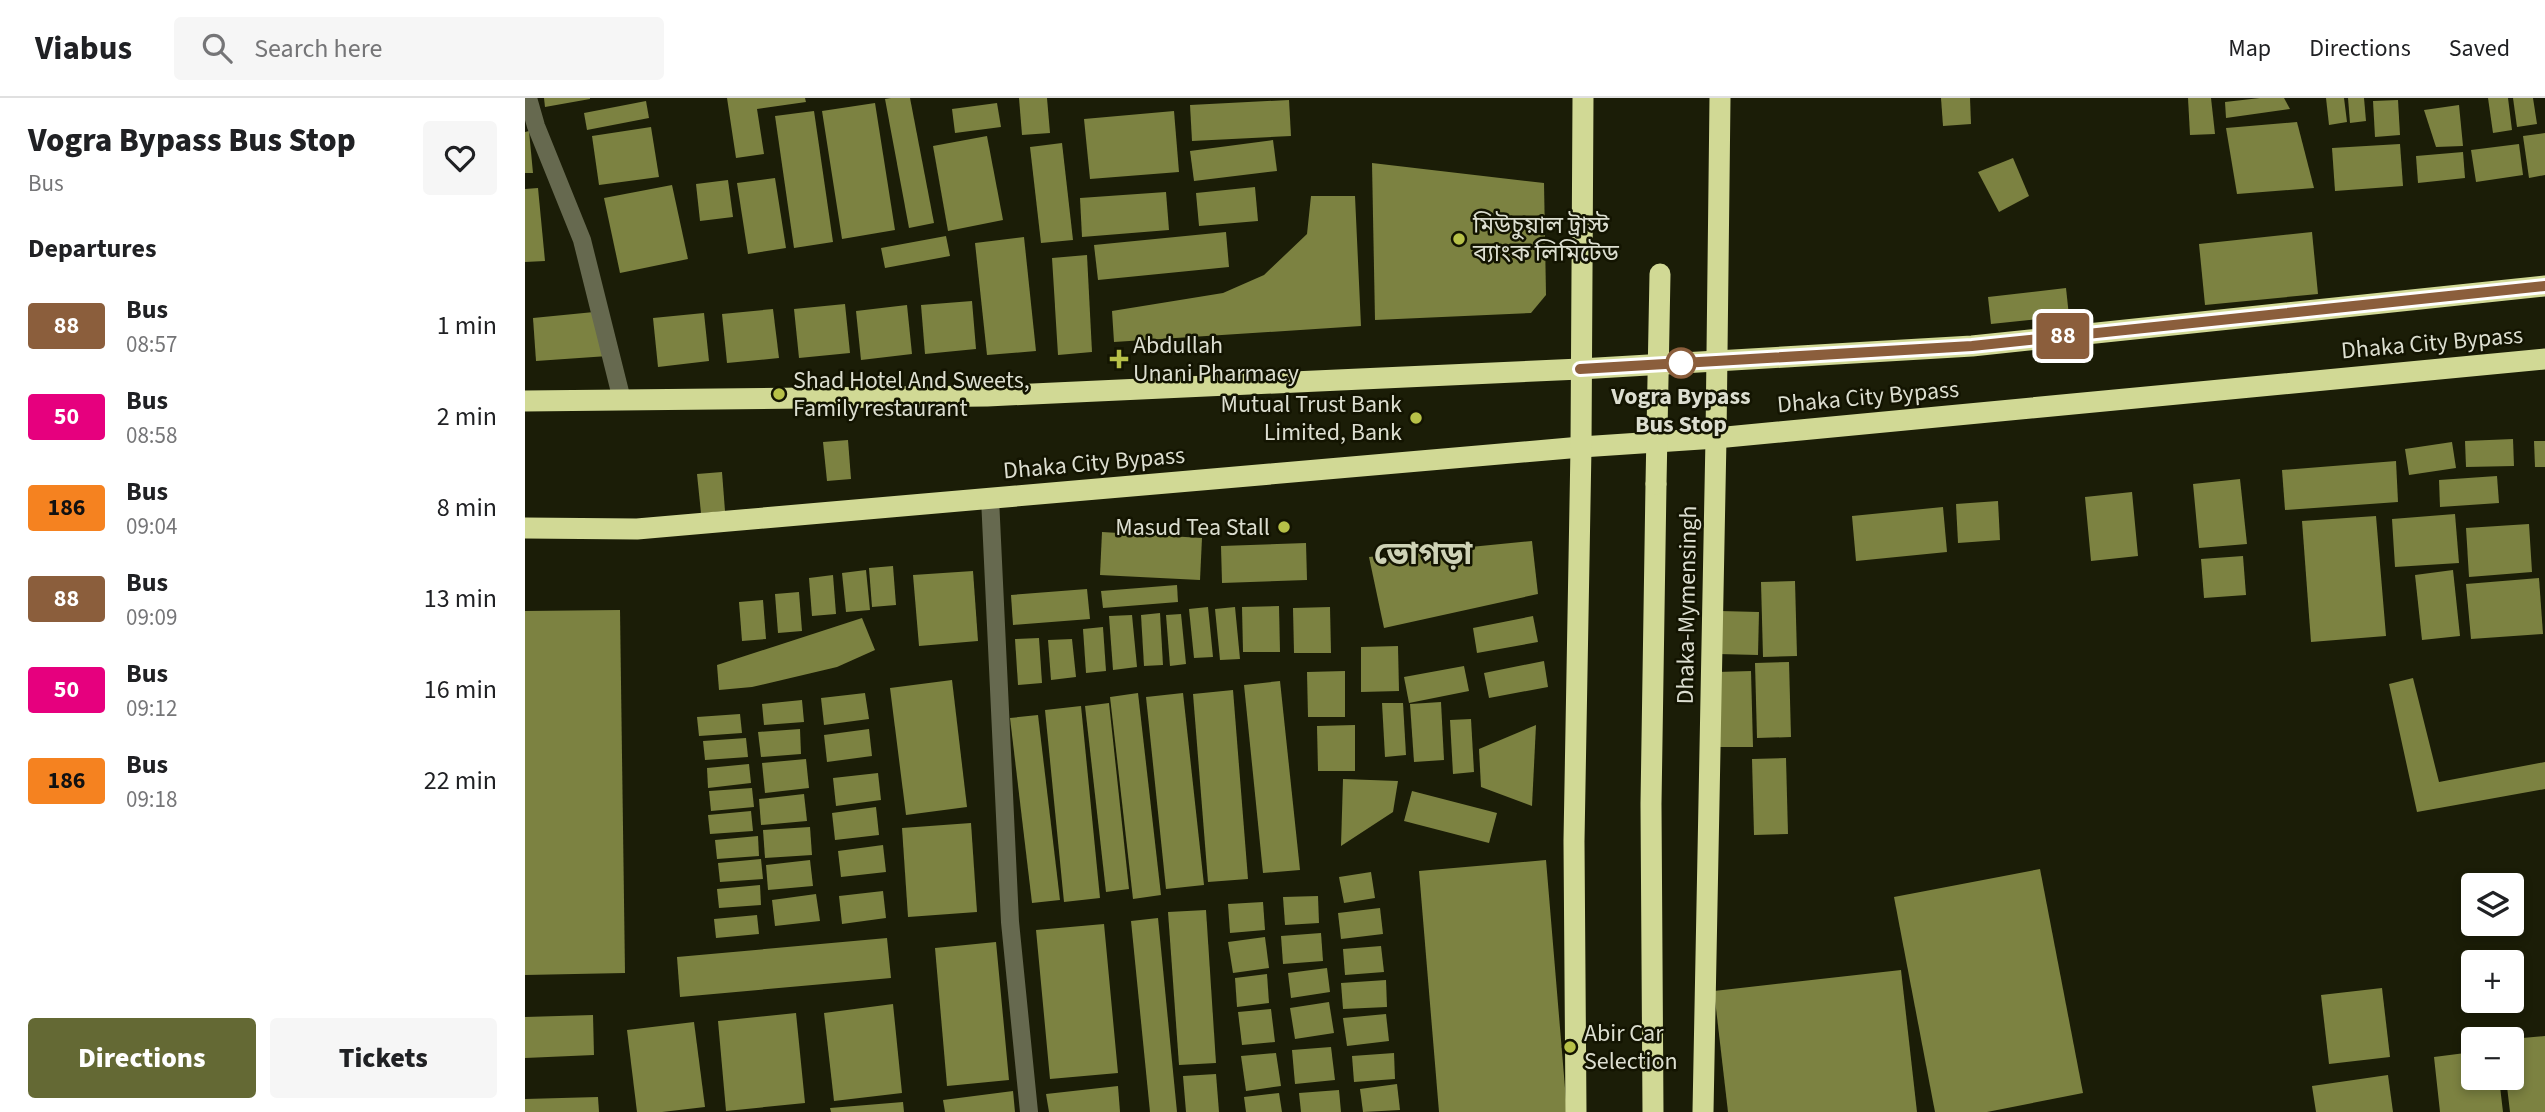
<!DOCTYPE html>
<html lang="en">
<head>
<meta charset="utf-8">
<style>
  :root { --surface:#fff; --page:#f6f6f6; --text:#202124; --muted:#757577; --line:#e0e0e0; --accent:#646934 }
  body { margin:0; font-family:"Source Sans 3","Noto Sans Bengali",sans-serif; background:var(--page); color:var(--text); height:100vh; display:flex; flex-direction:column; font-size:26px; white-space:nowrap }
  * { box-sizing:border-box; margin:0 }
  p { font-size:23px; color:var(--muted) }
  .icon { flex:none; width:38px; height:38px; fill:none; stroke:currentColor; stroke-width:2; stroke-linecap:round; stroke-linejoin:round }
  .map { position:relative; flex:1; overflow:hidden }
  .sheet { display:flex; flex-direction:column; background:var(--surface); width:525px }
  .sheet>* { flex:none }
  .badge { padding:0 14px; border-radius:5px; font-size:24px; line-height:46px }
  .fabs { position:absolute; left:1936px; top:775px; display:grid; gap:14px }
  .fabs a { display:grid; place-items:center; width:63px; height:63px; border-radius:7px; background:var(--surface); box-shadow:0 4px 10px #0003; font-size:35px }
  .map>.badge { position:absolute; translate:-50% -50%; box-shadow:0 0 0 4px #fff }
  h2 { padding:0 28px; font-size:26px; line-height:63px }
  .round { display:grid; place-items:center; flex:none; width:74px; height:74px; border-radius:7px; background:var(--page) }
  .overview { display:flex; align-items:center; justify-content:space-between; height:119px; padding:0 28px }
  h1 { font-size:33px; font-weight:800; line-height:52px }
  .button { display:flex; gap:14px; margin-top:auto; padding:14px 28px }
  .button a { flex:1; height:80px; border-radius:7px; background:var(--accent); color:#fff; font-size:28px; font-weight:800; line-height:80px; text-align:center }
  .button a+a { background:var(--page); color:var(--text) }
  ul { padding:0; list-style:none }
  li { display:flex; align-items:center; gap:21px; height:91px; padding:0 28px }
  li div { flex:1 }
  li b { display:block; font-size:26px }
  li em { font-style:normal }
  li .badge { min-width:77px; font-weight:700; text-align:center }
  header { display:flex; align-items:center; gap:42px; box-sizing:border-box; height:98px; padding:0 35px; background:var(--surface); border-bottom:2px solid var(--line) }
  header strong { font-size:33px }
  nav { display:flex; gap:38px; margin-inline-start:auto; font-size:24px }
  .search { width:490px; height:63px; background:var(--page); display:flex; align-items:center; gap:18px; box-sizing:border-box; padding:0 24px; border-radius:7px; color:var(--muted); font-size:26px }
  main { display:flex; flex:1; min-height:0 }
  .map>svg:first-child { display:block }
  .building { fill:#7c8241 }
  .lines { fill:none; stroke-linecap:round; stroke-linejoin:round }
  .minor { stroke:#66694f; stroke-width:18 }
  .highway { stroke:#d1d995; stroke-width:21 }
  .highway-bridge { stroke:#d1d995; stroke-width:21 }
  .line-casing { stroke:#fff; stroke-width:16 }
  .line { stroke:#8b5e3c; stroke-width:10 }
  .poi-dot { fill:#b7c148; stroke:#131401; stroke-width:2.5 }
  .stop-dot { fill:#fff; stroke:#8b5e3c; stroke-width:3.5 }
  .labels { text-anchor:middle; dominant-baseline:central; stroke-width:5; stroke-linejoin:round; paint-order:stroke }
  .poi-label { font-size:24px; fill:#dcded0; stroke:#131401; text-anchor:start }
  .street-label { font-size:24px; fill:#dcded0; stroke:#131401 }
  .stop-label { font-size:24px; font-weight:bold; fill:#dcded0; stroke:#131401 }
  .district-label { font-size:32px; font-weight:bold; fill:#ced2b6; stroke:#131401 }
</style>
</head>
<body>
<header>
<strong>Viabus</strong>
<div class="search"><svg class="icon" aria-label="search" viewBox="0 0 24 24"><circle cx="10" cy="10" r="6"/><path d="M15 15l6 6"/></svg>Search here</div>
<nav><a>Map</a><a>Directions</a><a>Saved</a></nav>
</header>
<main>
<section class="sheet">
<div class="overview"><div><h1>Vogra Bypass Bus Stop</h1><p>Bus</p></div><a class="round"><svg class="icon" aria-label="heart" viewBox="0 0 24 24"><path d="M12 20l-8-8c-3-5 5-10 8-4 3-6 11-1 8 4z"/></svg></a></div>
<h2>Departures</h2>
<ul>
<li><span class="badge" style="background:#8b5e3c;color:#fff">88</span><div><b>Bus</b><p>08:57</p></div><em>1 min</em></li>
<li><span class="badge" style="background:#e6007e;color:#fff">50</span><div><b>Bus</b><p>08:58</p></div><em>2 min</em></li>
<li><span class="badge" style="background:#f58220;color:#111">186</span><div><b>Bus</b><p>09:04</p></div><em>8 min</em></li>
<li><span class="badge" style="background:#8b5e3c;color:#fff">88</span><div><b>Bus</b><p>09:09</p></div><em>13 min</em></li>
<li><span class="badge" style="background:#e6007e;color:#fff">50</span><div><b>Bus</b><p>09:12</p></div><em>16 min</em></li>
<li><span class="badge" style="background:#f58220;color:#111">186</span><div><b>Bus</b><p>09:18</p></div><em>22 min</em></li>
</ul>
<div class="button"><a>Directions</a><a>Tickets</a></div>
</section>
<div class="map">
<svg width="2020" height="1014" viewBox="0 0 2020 1014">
  <rect width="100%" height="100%" fill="#1b1d07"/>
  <g class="building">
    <path d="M 19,0 L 65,0 L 65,1 L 20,9 Z"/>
    <path d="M 202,0 L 280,0 L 281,4 L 232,11 L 239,56 L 211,60 Z"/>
    <path d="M 366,0 L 385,0 L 409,125 L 384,130 L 360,1 Z"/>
    <path d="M 494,0 L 522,0 L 525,35 L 497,37 Z"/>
    <path d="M 1416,0 L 1445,0 L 1446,26 L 1418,28 Z"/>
    <path d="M 1663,0 L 1686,0 L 1690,36 L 1665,37 Z"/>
    <path d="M 1735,0 L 1759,0 L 1765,11 L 1701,20 L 1700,4 Z"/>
    <path d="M 1801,0 L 1819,0 L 1822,24 L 1804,27 Z"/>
    <path d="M 1823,0 L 1839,0 L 1841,23 L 1825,25 Z"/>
    <path d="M 1963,0 L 1983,0 L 1987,32 L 1968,35 Z"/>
    <path d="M 1988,0 L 2008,0 L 2012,26 L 1992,29 Z"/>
    <path d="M 764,2 L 766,38 L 667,43 L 665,7 Z"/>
    <path d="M 1873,2 L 1875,37 L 1850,39 L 1848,3 Z"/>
    <path d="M 121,3 L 124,20 L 62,32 L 59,15 Z"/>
    <path d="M 350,5 L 370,132 L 317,141 L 297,13 Z"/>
    <path d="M 472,5 L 476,29 L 430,35 L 427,11 Z"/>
    <path d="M 1934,7 L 1938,48 L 1911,49 L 1899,12 Z"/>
    <path d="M 289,13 L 308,144 L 269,150 L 250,18 Z"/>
    <path d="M 649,13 L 654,74 L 565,81 L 559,21 Z"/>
    <path d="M 1772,24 L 1789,90 L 1712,96 L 1701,30 Z"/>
    <path d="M 126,29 L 134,79 L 74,87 L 67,38 Z"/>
    <path d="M 4,33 L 8,75 L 0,75 L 0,34 Z"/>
    <path d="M 2020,35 L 2020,77 L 2004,80 L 1998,38 Z"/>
    <path d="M 462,38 L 478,122 L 423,133 L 408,48 Z"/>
    <path d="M 748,42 L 752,73 L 669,83 L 665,53 Z"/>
    <path d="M 537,45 L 548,142 L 516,145 L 505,49 Z"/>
    <path d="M 1875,46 L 1878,88 L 1810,93 L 1807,50 Z"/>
    <path d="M 1994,46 L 1998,77 L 1951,84 L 1946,52 Z"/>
    <path d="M 1938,54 L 1940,80 L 1893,85 L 1891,58 Z"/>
    <path d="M 1488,60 L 1504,98 L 1474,114 L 1453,74 Z"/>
    <path d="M 847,65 L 1019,85 L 1021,197 L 1006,215 L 850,222 Z"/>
    <path d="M 250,80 L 261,150 L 223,156 L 212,85 Z"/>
    <path d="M 203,82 L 208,119 L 175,123 L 171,86 Z"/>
    <path d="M 147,87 L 163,161 L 95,175 L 79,100 Z"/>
    <path d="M 730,89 L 733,123 L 674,128 L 671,95 Z"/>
    <path d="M 13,90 L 20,163 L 0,164 L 0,91 Z"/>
    <path d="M 641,94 L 644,132 L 557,139 L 555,100 Z"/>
    <path d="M 786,98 L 830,98 L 836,228 L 589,244 L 587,213 L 698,195 L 739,177 L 782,136 Z"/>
    <path d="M 701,134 L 704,169 L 573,182 L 569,147 Z"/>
    <path d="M 1787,134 L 1793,196 L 1680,207 L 1674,146 Z"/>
    <path d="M 421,138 L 425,158 L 360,170 L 356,150 Z"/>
    <path d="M 499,139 L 511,253 L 462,257 L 450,145 Z"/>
    <path d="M 562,157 L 567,254 L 533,257 L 527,160 Z"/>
    <path d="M 1541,190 L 1544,218 L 1466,226 L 1463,199 Z"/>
    <path d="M 447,203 L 451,251 L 400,256 L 396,207 Z"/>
    <path d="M 320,206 L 325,255 L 274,260 L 269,211 Z"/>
    <path d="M 382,207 L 387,256 L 336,262 L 331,213 Z"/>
    <path d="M 248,211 L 254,260 L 202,265 L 197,216 Z"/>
    <path d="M 69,214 L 83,258 L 11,263 L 8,220 Z"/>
    <path d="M 179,215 L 184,263 L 133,269 L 128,220 Z"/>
    <path d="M 1988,341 L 1989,368 L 1941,369 L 1940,343 Z"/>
    <path d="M 323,342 L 326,381 L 302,383 L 298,344 Z"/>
    <path d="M 2009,343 L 2020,343 L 2020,369 L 2010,369 Z"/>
    <path d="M 1927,344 L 1931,370 L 1884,377 L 1880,351 Z"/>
    <path d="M 1871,363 L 1873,404 L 1760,412 L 1757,372 Z"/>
    <path d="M 197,374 L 200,413 L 176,415 L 172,376 Z"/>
    <path d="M 1972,378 L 1974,405 L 1915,409 L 1914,382 Z"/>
    <path d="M 1715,381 L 1722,446 L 1674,450 L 1668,386 Z"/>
    <path d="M 1607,394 L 1613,458 L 1566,463 L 1560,399 Z"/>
    <path d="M 1473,403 L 1475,442 L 1433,445 L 1431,406 Z"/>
    <path d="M 1418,409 L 1422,454 L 1331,463 L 1327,418 Z"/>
    <path d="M 1930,416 L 1934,465 L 1870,469 L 1867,421 Z"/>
    <path d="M 1851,418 L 1861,538 L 1786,544 L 1777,423 Z"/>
    <path d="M 2004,426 L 2007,474 L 1944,479 L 1941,430 Z"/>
    <path d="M 577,434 L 677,440 L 675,482 L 575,477 Z"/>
    <path d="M 1007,443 L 1013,496 L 859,530 L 844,459 Z"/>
    <path d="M 781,445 L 782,482 L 697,485 L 696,448 Z"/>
    <path d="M 1718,458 L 1721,497 L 1679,500 L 1676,461 Z"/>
    <path d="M 368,468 L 371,507 L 347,509 L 344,470 Z"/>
    <path d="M 341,472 L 345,512 L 321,514 L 317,475 Z"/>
    <path d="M 1928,472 L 1935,538 L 1897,542 L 1890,477 Z"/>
    <path d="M 448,473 L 453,543 L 394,548 L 388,477 Z"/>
    <path d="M 308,477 L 311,516 L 287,518 L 284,480 Z"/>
    <path d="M 2014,480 L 2018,536 L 1946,541 L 1941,486 Z"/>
    <path d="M 1270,483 L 1272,558 L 1238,559 L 1236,484 Z"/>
    <path d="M 652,487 L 653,504 L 578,510 L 576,493 Z"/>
    <path d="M 562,491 L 565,521 L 488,527 L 486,497 Z"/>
    <path d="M 274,494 L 277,533 L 253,535 L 250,496 Z"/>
    <path d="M 238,502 L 241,541 L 217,543 L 214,504 Z"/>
    <path d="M 754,508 L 755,554 L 718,554 L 717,509 Z"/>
    <path d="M 683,509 L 688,559 L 669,560 L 664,511 Z"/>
    <path d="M 710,509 L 715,561 L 695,562 L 690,511 Z"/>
    <path d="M 805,509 L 806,555 L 769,555 L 768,510 Z"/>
    <path d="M 95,512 L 100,875 L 0,877 L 0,513 Z"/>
    <path d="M 1195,513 L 1234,514 L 1233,557 L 1193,556 Z"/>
    <path d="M 635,515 L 638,567 L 619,568 L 616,517 Z"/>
    <path d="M 656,516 L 661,566 L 645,568 L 641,517 Z"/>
    <path d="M 607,517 L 612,569 L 588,572 L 584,518 Z"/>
    <path d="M 1008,518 L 1013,544 L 952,555 L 948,530 Z"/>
    <path d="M 337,520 L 350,552 L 312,569 L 227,589 L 194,592 L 192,567 Z"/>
    <path d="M 578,529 L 581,573 L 561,575 L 558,531 Z"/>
    <path d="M 514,540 L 517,585 L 493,587 L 490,541 Z"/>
    <path d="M 547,541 L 551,579 L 526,582 L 523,542 Z"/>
    <path d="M 873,548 L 874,593 L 836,594 L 836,549 Z"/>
    <path d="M 1019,563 L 1023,589 L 964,600 L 959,575 Z"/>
    <path d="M 1264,564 L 1266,639 L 1232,640 L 1230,565 Z"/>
    <path d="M 939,568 L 944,593 L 884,605 L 879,579 Z"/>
    <path d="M 820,573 L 820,619 L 783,619 L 782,574 Z"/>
    <path d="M 1226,573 L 1228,649 L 1194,649 L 1192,574 Z"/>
    <path d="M 1888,580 L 1914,684 L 2020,664 L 2020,691 L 1892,714 L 1864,586 Z"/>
    <path d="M 427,582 L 442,709 L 381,717 L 365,590 Z"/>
    <path d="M 755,583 L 775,772 L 738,775 L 719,587 Z"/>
    <path d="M 708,592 L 723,781 L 683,784 L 668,596 Z"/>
    <path d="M 340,595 L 344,621 L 299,627 L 296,600 Z"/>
    <path d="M 613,595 L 636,797 L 608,801 L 585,599 Z"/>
    <path d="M 658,595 L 679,787 L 641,791 L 621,599 Z"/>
    <path d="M 277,602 L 279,624 L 239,627 L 237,606 Z"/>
    <path d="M 916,604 L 919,662 L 889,664 L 885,606 Z"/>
    <path d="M 584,605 L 604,791 L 581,794 L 560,608 Z"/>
    <path d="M 857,605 L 878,605 L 881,657 L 860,659 Z"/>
    <path d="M 556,608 L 575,800 L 539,804 L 520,612 Z"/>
    <path d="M 215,616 L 217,635 L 174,638 L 172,619 Z"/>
    <path d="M 513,617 L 535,802 L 507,805 L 485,620 Z"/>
    <path d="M 946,621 L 949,674 L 928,676 L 925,622 Z"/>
    <path d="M 830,627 L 830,673 L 793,673 L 792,628 Z"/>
    <path d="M 1011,627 L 1007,708 L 956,689 L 954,651 Z"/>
    <path d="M 275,631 L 276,656 L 236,659 L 233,634 Z"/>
    <path d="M 344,631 L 347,658 L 302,664 L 299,637 Z"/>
    <path d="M 221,640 L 223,659 L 180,662 L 178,643 Z"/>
    <path d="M 1261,660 L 1263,736 L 1229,737 L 1227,661 Z"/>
    <path d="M 281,661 L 284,690 L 240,695 L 237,665 Z"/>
    <path d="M 224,666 L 226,685 L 183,690 L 182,670 Z"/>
    <path d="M 353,675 L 356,702 L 311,708 L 308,680 Z"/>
    <path d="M 818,681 L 873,683 L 868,714 L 816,748 Z"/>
    <path d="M 227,690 L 229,709 L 186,713 L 184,693 Z"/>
    <path d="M 887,693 L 972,715 L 964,745 L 879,723 Z"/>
    <path d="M 279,696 L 282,723 L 236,727 L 234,701 Z"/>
    <path d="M 351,709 L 354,737 L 310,742 L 307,715 Z"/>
    <path d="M 226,713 L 228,733 L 185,736 L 183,717 Z"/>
    <path d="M 446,725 L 452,814 L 383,819 L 377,730 Z"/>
    <path d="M 285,729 L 287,757 L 240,760 L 238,732 Z"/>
    <path d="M 233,738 L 234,758 L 192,761 L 190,742 Z"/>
    <path d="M 358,747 L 361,774 L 316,779 L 313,753 Z"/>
    <path d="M 236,761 L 238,781 L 195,784 L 193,765 Z"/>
    <path d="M 285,762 L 288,788 L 243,792 L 241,767 Z"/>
    <path d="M 1021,762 L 1042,1014 L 914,1014 L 894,773 Z"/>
    <path d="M 1515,771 L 1558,995 L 1462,1014 L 1410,1014 L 1369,799 Z"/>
    <path d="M 846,774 L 850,800 L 819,805 L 814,779 Z"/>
    <path d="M 235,787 L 236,807 L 194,810 L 192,791 Z"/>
    <path d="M 358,793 L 361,820 L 317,826 L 314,798 Z"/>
    <path d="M 291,796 L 295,823 L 250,828 L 247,802 Z"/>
    <path d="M 793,798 L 794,825 L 760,827 L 758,799 Z"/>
    <path d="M 738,804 L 740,832 L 705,835 L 703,806 Z"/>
    <path d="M 855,810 L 858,836 L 816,841 L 813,815 Z"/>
    <path d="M 681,812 L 691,965 L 654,967 L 643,814 Z"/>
    <path d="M 232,817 L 234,836 L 191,840 L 189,821 Z"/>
    <path d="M 633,820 L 652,1014 L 625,1014 L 606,823 Z"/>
    <path d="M 579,826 L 593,975 L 525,981 L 511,832 Z"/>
    <path d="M 796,835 L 798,863 L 758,866 L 756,838 Z"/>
    <path d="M 740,839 L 744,870 L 708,875 L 703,844 Z"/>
    <path d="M 362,840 L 366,880 L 155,899 L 152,859 Z"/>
    <path d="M 471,844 L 484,982 L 422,988 L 410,850 Z"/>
    <path d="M 856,848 L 859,874 L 820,877 L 818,851 Z"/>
    <path d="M 802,870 L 805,894 L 766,900 L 763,875 Z"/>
    <path d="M 1376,872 L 1392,1014 L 1203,1014 L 1189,893 Z"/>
    <path d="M 742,876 L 744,905 L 712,909 L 710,880 Z"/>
    <path d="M 861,882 L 862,909 L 818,911 L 816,885 Z"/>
    <path d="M 1857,890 L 1865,959 L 1804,966 L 1796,897 Z"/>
    <path d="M 804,904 L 809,935 L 770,941 L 765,910 Z"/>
    <path d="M 368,906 L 377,995 L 309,1003 L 299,915 Z"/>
    <path d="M 746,911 L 750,944 L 717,947 L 713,914 Z"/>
    <path d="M 271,915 L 280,1005 L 201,1013 L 193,923 Z"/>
    <path d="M 861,916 L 864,943 L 822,948 L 818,920 Z"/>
    <path d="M 68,917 L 69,957 L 0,960 L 0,919 Z"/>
    <path d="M 169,924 L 180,1009 L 137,1014 L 112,1014 L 102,932 Z"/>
    <path d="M 2020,938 L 2020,1014 L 1985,1014 L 1981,980 L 1986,980 L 1986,941 Z"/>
    <path d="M 806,949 L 810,982 L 770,986 L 767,952 Z"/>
    <path d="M 1948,954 L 1948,980 L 1974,980 L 1978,1014 L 1915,1014 L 1909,959 Z"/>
    <path d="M 751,955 L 756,988 L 721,993 L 716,958 Z"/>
    <path d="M 869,955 L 870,981 L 829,984 L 827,958 Z"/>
    <path d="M 691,976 L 694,1014 L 661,1014 L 658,978 Z"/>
    <path d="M 1863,977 L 1868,1014 L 1791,1014 L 1787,988 Z"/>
    <path d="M 872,986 L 875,1012 L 838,1014 L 835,991 Z"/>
    <path d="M 593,988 L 595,1014 L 524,1014 L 521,996 Z"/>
    <path d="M 814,992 L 816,1014 L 776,1014 L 774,995 Z"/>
    <path d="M 488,993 L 490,1014 L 420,1014 L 418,1002 Z"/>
    <path d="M 754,995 L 757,1014 L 721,1014 L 719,999 Z"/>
    <path d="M 73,999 L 74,1014 L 0,1014 L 0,1001 Z"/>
    <path d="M 378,1004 L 379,1014 L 306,1014 L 305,1010 Z"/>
  </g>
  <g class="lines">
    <g class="minor">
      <path d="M 3,0 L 11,28 L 57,142 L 97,302"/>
      <path d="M 465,400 L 485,824 L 504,1014"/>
    </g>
    <g class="highway">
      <path d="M 0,303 L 462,298 L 1055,271 L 1447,248 L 2020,188"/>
      <path d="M 0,430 L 112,431 L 1056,349 L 1191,340 L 2020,261"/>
      <path d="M 1051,1014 L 1049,743 L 1056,349 L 1058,0"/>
      <path d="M 1128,1014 L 1126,706 L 1131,386"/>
      <path d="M 1178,1014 L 1191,340 L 1195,0"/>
    </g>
    <path class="highway-bridge" d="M 1131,386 L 1135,176"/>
  </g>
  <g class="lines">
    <g class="line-casing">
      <path id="line" d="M 1055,271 L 1447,248 L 2020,188"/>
    </g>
    <use href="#line" class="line"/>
  </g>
  <g class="poi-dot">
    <circle cx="934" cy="141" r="7"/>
    <path d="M590.5 250.5h7v7h7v7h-7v7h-7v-7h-7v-7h7z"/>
    <circle cx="254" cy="296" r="7"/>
    <circle cx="891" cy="320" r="7"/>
    <circle cx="759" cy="429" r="7"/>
    <circle cx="1045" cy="949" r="7"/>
  </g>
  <circle class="stop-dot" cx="1156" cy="265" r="14"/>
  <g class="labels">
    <g class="poi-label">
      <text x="948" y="127">মিউচুয়াল ট্রাস্ট<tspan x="948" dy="28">ব্যাংক লিমিটেড</tspan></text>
      <text x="608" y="247">Abdullah<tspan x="608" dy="28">Unani Pharmacy</tspan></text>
      <text x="268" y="282">Shad Hotel And Sweets,<tspan x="268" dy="28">Family restaurant</tspan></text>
      <text x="877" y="306" text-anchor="end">Mutual Trust Bank<tspan x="877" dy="28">Limited, Bank</tspan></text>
      <text x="745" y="429" text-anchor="end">Masud Tea Stall</text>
      <text x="1059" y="935">Abir Car<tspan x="1059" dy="28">Selection</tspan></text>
    </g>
    <g class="street-label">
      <text transform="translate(1907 245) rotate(-5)">Dhaka City Bypass</text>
      <text transform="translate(1343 299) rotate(-5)">Dhaka City Bypass</text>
      <text transform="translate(569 365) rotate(-5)">Dhaka City Bypass</text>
      <text transform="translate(1162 507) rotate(-89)">Dhaka-Mymensingh</text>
    </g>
    <g class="stop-label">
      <text x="1156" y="298">Vogra Bypass<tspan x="1156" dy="28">Bus Stop</tspan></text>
    </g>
    <g class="district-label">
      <text x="898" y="456">ভোগড়া</text>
    </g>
  </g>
</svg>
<div class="fabs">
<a><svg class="icon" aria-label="layers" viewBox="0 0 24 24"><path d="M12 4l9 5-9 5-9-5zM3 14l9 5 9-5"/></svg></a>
<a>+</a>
<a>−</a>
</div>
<b class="badge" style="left:1538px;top:238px;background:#8b5e3c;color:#fff">88</b>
</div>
</main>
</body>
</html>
